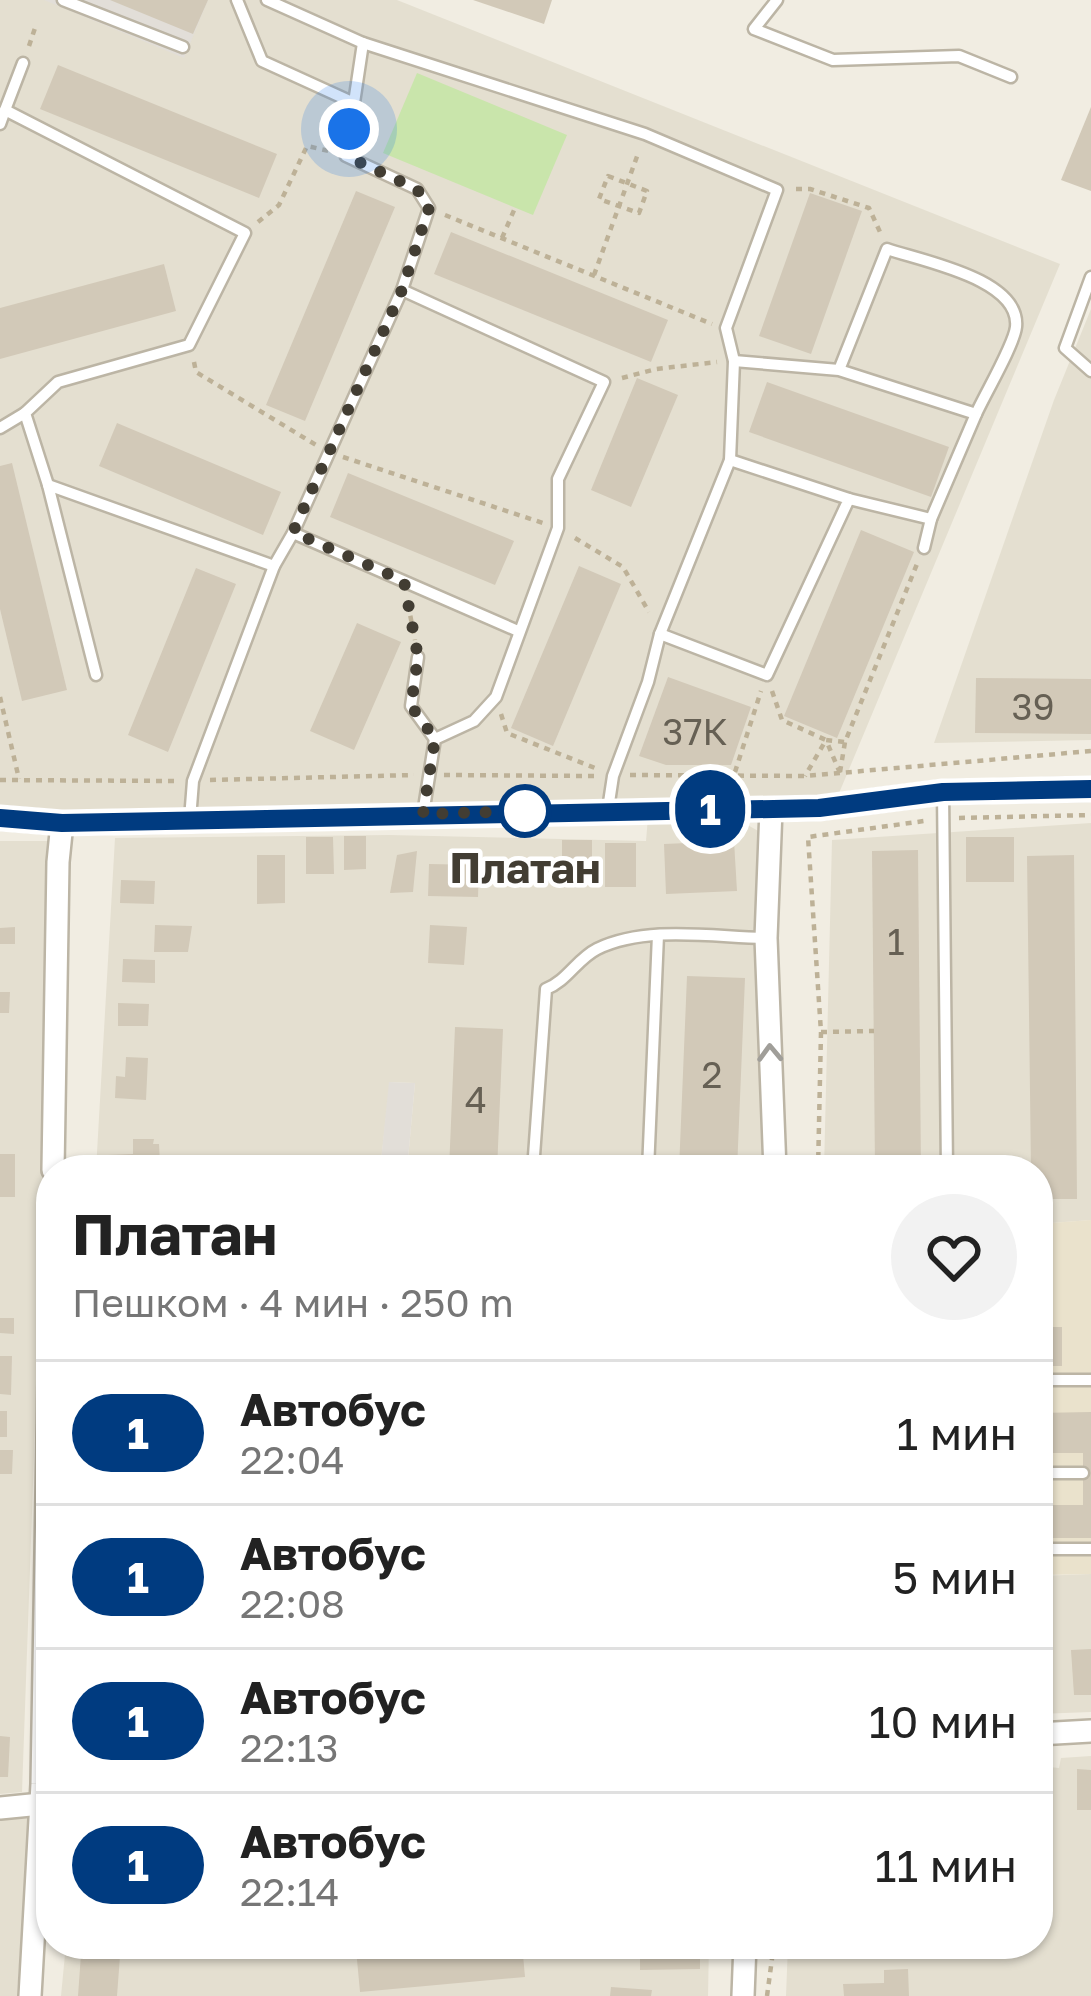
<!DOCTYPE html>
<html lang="ru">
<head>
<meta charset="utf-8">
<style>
  :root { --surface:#fff; --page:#f2f2f2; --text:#222; --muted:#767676; --line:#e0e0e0 }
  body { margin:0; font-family:"Golos Text",sans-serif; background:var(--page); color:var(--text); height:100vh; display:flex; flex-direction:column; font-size:45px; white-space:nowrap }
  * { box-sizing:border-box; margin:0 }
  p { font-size:39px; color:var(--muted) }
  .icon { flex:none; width:66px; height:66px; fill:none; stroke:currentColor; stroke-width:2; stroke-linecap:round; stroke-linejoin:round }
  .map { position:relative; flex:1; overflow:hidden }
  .details { position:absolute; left:36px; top:1155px; width:1017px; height:804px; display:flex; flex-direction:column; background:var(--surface); border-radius:48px; box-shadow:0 3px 9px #0004 }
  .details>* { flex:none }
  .badge { padding:0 24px; border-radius:39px; font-size:42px; line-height:78px }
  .you { position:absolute; width:60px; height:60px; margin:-30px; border:9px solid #fff; border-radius:50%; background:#1a73e8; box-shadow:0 0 0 18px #1a73e833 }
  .map>.badge { position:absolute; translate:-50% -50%; box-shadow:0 0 0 6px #fff }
  .round { display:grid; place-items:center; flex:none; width:126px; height:126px; border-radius:63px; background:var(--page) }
  .summary { display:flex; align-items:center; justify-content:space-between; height:204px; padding:0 36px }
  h1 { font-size:57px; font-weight:700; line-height:90px }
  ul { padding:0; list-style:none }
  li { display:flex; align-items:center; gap:36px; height:144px; padding:0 36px; border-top:3px solid var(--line) }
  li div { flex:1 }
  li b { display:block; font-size:45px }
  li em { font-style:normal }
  li .badge { min-width:132px; font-weight:700; text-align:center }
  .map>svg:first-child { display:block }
  .residential { fill:#e4dfd0 }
  .industrial { fill:#e2ded8 }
  .education { fill:#eae2cc }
  .green { fill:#c9e5ab }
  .building { fill:#d2c9b8 }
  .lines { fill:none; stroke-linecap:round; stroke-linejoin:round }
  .service-casing { stroke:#bcb5a5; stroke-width:15 }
  .minor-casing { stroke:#bcb5a5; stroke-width:26 }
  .path { stroke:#bdb197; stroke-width:4.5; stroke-dasharray:6 6; stroke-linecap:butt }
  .service { stroke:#fff; stroke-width:10 }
  .minor { stroke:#fff; stroke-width:21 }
  .oneway { stroke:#a09e99 }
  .line-casing { stroke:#fff; stroke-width:27 }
  .line { stroke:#003b80; stroke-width:18 }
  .walk { stroke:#423d33; stroke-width:12; stroke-dasharray:0 21.6 }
  .stop-dot { fill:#fff; stroke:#003b80; stroke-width:6 }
  .labels { text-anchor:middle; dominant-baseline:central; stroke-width:9; stroke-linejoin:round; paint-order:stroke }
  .number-label { font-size:36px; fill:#666054 }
  .stop-label { font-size:42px; font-weight:bold; fill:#423d33; stroke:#fff }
</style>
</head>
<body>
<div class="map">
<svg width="1091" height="1996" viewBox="0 0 1091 1996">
  <rect width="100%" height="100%" fill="#f1ede2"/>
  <g class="residential">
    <path d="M 0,0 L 397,0 L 1060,264 L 837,798 L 0,812 Z"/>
    <path d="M 1091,309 L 1091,740 L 934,743 L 1054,400 Z"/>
    <path d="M 648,817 L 737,819 L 767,836 L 768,1170 L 407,1170 L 415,1083 L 390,1082 L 380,1170 L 96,1170 L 115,838 L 389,835 L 646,841 Z"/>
    <path d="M 1091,823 L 1091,1220 L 1038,1224 L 1038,1170 L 824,1170 L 832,840 Z"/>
    <path d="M 0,841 L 56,841 L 22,1792 L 0,1794 Z"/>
    <path d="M 1091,1574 L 1091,1712 L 1038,1714 L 1038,1576 Z"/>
    <path d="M 1091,1756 L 1091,1996 L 786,1996 L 788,1944 L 1038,1944 L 1038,1766 L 1059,1768 L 1061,1758 Z"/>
    <path d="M 29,1818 L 17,1996 L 0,1996 L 0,1820 Z"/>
    <path d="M 66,1944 L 709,1944 L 708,1996 L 61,1996 Z"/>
  </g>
  <g class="industrial">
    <path d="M 44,0 L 208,0 L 184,58 Z"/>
    <path d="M 389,1082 L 415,1083 L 407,1170 L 380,1170 Z"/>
  </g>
  <path class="education" d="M 1091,1220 L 1091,1574 L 1038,1575 L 1038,1224 Z"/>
  <path class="green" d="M 417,73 L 567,135 L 533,215 L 383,153 Z"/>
  <g class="building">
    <path d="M 110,0 L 208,0 L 193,34 Z"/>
    <path d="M 473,0 L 552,0 L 544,24 Z"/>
    <path d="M 58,65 L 277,154 L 259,198 L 40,109 Z"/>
    <path d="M 1091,107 L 1091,191 L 1061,180 Z"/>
    <path d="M 356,191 L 395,207 L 305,421 L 266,405 Z"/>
    <path d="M 810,193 L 862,211 L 811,354 L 759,336 Z"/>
    <path d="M 451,232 L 668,320 L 651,362 L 434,274 Z"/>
    <path d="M 164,264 L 176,311 L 0,359 L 0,308 Z"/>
    <path d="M 637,378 L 678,395 L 631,507 L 591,490 Z"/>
    <path d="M 767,382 L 949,447 L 931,497 L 749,432 Z"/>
    <path d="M 117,423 L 281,492 L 263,535 L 99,466 Z"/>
    <path d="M 12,463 L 67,690 L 22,701 L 0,609 L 0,466 Z"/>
    <path d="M 348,473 L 514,541 L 495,585 L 330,517 Z"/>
    <path d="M 861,530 L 914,552 L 837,738 L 784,716 Z"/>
    <path d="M 579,566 L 621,584 L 553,746 L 511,728 Z"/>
    <path d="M 196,568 L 236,584 L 168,752 L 128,735 Z"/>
    <path d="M 357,623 L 401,642 L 354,750 L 310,731 Z"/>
    <path d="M 668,677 L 751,707 L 731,765 L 666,765 L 639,756 Z"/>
    <path d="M 976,678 L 1091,679 L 1091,734 L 975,733 Z"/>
    <path d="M 344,836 L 366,836 L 366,869 L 344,870 Z"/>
    <path d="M 306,837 L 333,837 L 334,874 L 306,874 Z"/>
    <rect x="966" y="837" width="48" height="45"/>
    <rect x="562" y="840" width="30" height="42"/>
    <path d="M 734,841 L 737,891 L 666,894 L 664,844 Z"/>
    <rect x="605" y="843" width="31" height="44"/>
    <path d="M 918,850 L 921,1170 L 875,1170 L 872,851 Z"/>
    <path d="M 417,851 L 413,892 L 390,893 L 397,855 Z"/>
    <path d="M 257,855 L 285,855 L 285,903 L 257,904 Z"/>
    <path d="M 1074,855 L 1077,1199 L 1038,1199 L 1038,1170 L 1031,1170 L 1027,856 Z"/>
    <path d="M 429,864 L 479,865 L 478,897 L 428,896 Z"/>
    <path d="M 121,880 L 155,881 L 154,904 L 120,903 Z"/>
    <path d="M 155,925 L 192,926 L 188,952 L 154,952 Z"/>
    <path d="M 430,925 L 467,927 L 464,965 L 428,963 Z"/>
    <path d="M 15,927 L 15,944 L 0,944 L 0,928 Z"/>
    <path d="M 123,959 L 155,960 L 155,983 L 122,982 Z"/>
    <path d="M 687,976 L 745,978 L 737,1170 L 679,1170 Z"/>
    <path d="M 0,992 L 10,992 L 9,1013 L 0,1013 Z"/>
    <path d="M 118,1003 L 149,1004 L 148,1026 L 118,1026 Z"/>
    <path d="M 455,1027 L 503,1029 L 497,1170 L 449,1170 Z"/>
    <path d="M 126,1057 L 148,1058 L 146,1100 L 115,1098 L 116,1076 L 125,1077 Z"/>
    <path d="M 133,1139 L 154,1139 L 153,1144 L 159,1144 L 160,1163 L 151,1163 L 151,1170 L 108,1170 L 108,1155 L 133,1154 Z"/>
    <rect x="0" y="1154" width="15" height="43"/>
    <path d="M 0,1318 L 14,1318 L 14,1334 L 0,1333 Z"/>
    <rect x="1038" y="1327" width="24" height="39"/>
    <path d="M 0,1356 L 12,1356 L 11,1395 L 0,1394 Z"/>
    <rect x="0" y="1411" width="7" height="26"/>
    <path d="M 1091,1412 L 1091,1538 L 1040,1538 L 1040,1505 L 1083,1505 L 1083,1453 L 1038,1453 L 1038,1413 Z"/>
    <path d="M 0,1450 L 13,1450 L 12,1474 L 0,1474 Z"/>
    <path d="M 1091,1649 L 1091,1695 L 1074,1695 L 1071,1650 Z"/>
    <path d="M 0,1736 L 10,1737 L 8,1777 L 0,1777 Z"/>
    <path d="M 1077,1769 L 1091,1770 L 1091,1810 L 1077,1810 Z"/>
    <path d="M 409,1944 L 522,1944 L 525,1977 L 360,1992 L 356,1949 Z"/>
    <path d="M 640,1944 L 700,1944 L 700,1969 L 640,1970 Z"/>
    <path d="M 804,1944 L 846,1944 L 846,1952 L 803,1949 Z"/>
    <path d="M 81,1954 L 120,1956 L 117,1996 L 78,1996 Z"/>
    <path d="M 908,1969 L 909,1996 L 844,1996 L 843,1984 L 884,1983 L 884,1970 Z"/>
    <path d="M 611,1987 L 652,1990 L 651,1996 L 610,1996 Z"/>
  </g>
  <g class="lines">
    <g class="service-casing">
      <g id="service">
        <path d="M 63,0 L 183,47"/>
        <path d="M 237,0 L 262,61 L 352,102"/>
        <path d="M 777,0 L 754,29 L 833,60 L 959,56 L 1011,77"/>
        <path d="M 363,43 L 645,134 L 777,190 L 726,328 L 734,361 L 730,460 L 660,634 L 648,682 L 613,776 L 608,809"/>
        <path d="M 5,110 L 23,63"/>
        <path d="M 0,124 L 5,110 L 245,233 L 189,345 L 58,382 L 25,413 L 48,485 L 96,675"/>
        <path d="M 1091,277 L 1065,348 L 1091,371"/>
        <path d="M 402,290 L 604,382 L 558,479 L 558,528 L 496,697 L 474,721 L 435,739 L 423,814"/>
        <path d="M 734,361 L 839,370 L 976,414 C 985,394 1014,345 1016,327 C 1021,279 922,261 887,249 L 839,370"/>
        <path d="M 0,428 L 25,413"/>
        <path d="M 48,485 L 274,566"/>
        <path d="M 849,499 L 931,519"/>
        <path d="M 293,533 L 518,631"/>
        <path d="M 924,548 L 931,519 L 976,414"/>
        <path d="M 660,634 L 767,675 L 849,499 L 730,460"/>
        <path d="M 418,657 L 411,706 L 435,739"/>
        <path d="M 943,792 L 947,1170"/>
        <path d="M 190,819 L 193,781 L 274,566 L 293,533 L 402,290 L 429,208 L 417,189 L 346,156 L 363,43 L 267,0"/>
        <path d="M 533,1170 L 546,989 C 567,981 577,959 597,949 C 647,925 712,937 766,938"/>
        <path d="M 648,1170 L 658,935"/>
        <path d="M 1038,1380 L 1091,1380"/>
        <path d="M 1038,1473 L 1083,1473"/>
        <path d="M 1038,1549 L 1091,1549"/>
      </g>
    </g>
    <g class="minor-casing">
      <g id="minor">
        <path d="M 771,809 L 766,938 L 775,1170"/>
        <path d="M 0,818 L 62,823 L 819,808 L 943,792 L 1091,789"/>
        <path d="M 53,1170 L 58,862 L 62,823"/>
        <path d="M 1038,1734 L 1091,1731"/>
        <path d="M 0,1808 L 51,1803"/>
        <path d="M 30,1996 L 42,1784 L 51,1266"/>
        <path d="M 743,1996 L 745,1944"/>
      </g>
    </g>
    <g class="path">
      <path d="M 29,46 L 35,28"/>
      <path d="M 608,176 L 647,191 L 639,213 L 599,199 Z"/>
      <path d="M 796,189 L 810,189 L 869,208 L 880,232"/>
      <path d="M 445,215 L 712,324"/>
      <path d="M 258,222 L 279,205 L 307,146 L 329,151"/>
      <path d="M 502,238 L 515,208"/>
      <path d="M 594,275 L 639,151"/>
      <path d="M 194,362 L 196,372 L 316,445"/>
      <path d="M 622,378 L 656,369 L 717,362"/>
      <path d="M 343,457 L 543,523"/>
      <path d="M 575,538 L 623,567 L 649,612"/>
      <path d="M 408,604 L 415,640"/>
      <path d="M 772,691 L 782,720 L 826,740 L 805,776"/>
      <path d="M 0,697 L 19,779"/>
      <path d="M 501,714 L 507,733 L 600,770"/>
      <path d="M 735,772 L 761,691"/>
      <path d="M 840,772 L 845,742"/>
      <path d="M 840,773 L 826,740 L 845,742 L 917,564"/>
      <path d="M 444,775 L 594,776"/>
      <path d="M 630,775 L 805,776 L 1091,751"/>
      <path d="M 0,780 L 174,781"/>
      <path d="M 210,780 L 414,775"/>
      <path d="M 959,818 L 1091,815"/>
      <path d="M 821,1032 L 874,1031"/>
      <path d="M 818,1170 L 821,1032 L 808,837 L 924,821"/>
      <path d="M 767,1996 L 774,1944"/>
    </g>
    <use href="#service" class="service"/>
    <use href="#minor" class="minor"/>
  </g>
  <defs><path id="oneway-chevron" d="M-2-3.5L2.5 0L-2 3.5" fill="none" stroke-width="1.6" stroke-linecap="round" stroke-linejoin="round" transform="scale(3)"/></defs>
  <use class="oneway" href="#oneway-chevron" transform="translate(770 1053) rotate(-92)"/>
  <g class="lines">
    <g class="line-casing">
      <path id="line" d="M 0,818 L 62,823 L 819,808 L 943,792 L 1091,789"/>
    </g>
    <use href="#line" class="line"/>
    <path class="walk" d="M 349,129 L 346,156 L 417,189 L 429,208 L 402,290 L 293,532 L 404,581 L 418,657 L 411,706 L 435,739 L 423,814 L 525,811"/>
  </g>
  <circle class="stop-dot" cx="525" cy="811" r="24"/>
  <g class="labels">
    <g class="number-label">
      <text x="1033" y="706">39</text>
      <text x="695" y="731">37К</text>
      <text x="896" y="941">1</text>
      <text x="712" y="1074">2</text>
      <text x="476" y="1099">4</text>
    </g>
    <g class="stop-label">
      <text x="525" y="867">Платан</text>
    </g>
  </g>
</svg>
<div class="you" style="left:349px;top:129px"></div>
<b class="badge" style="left:710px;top:809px;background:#003b80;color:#fff">1</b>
<section class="details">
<div class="summary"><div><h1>Платан</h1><p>Пешком · 4 мин · 250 m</p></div><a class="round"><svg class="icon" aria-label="heart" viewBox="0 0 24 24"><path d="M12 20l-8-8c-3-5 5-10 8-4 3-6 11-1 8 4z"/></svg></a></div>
<ul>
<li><span class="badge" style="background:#003b80;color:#fff">1</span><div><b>Автобус</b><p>22:04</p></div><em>1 мин</em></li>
<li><span class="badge" style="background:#003b80;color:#fff">1</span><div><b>Автобус</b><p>22:08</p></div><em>5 мин</em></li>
<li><span class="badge" style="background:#003b80;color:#fff">1</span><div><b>Автобус</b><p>22:13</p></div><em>10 мин</em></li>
<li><span class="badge" style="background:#003b80;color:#fff">1</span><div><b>Автобус</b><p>22:14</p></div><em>11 мин</em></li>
</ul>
</section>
</div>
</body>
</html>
